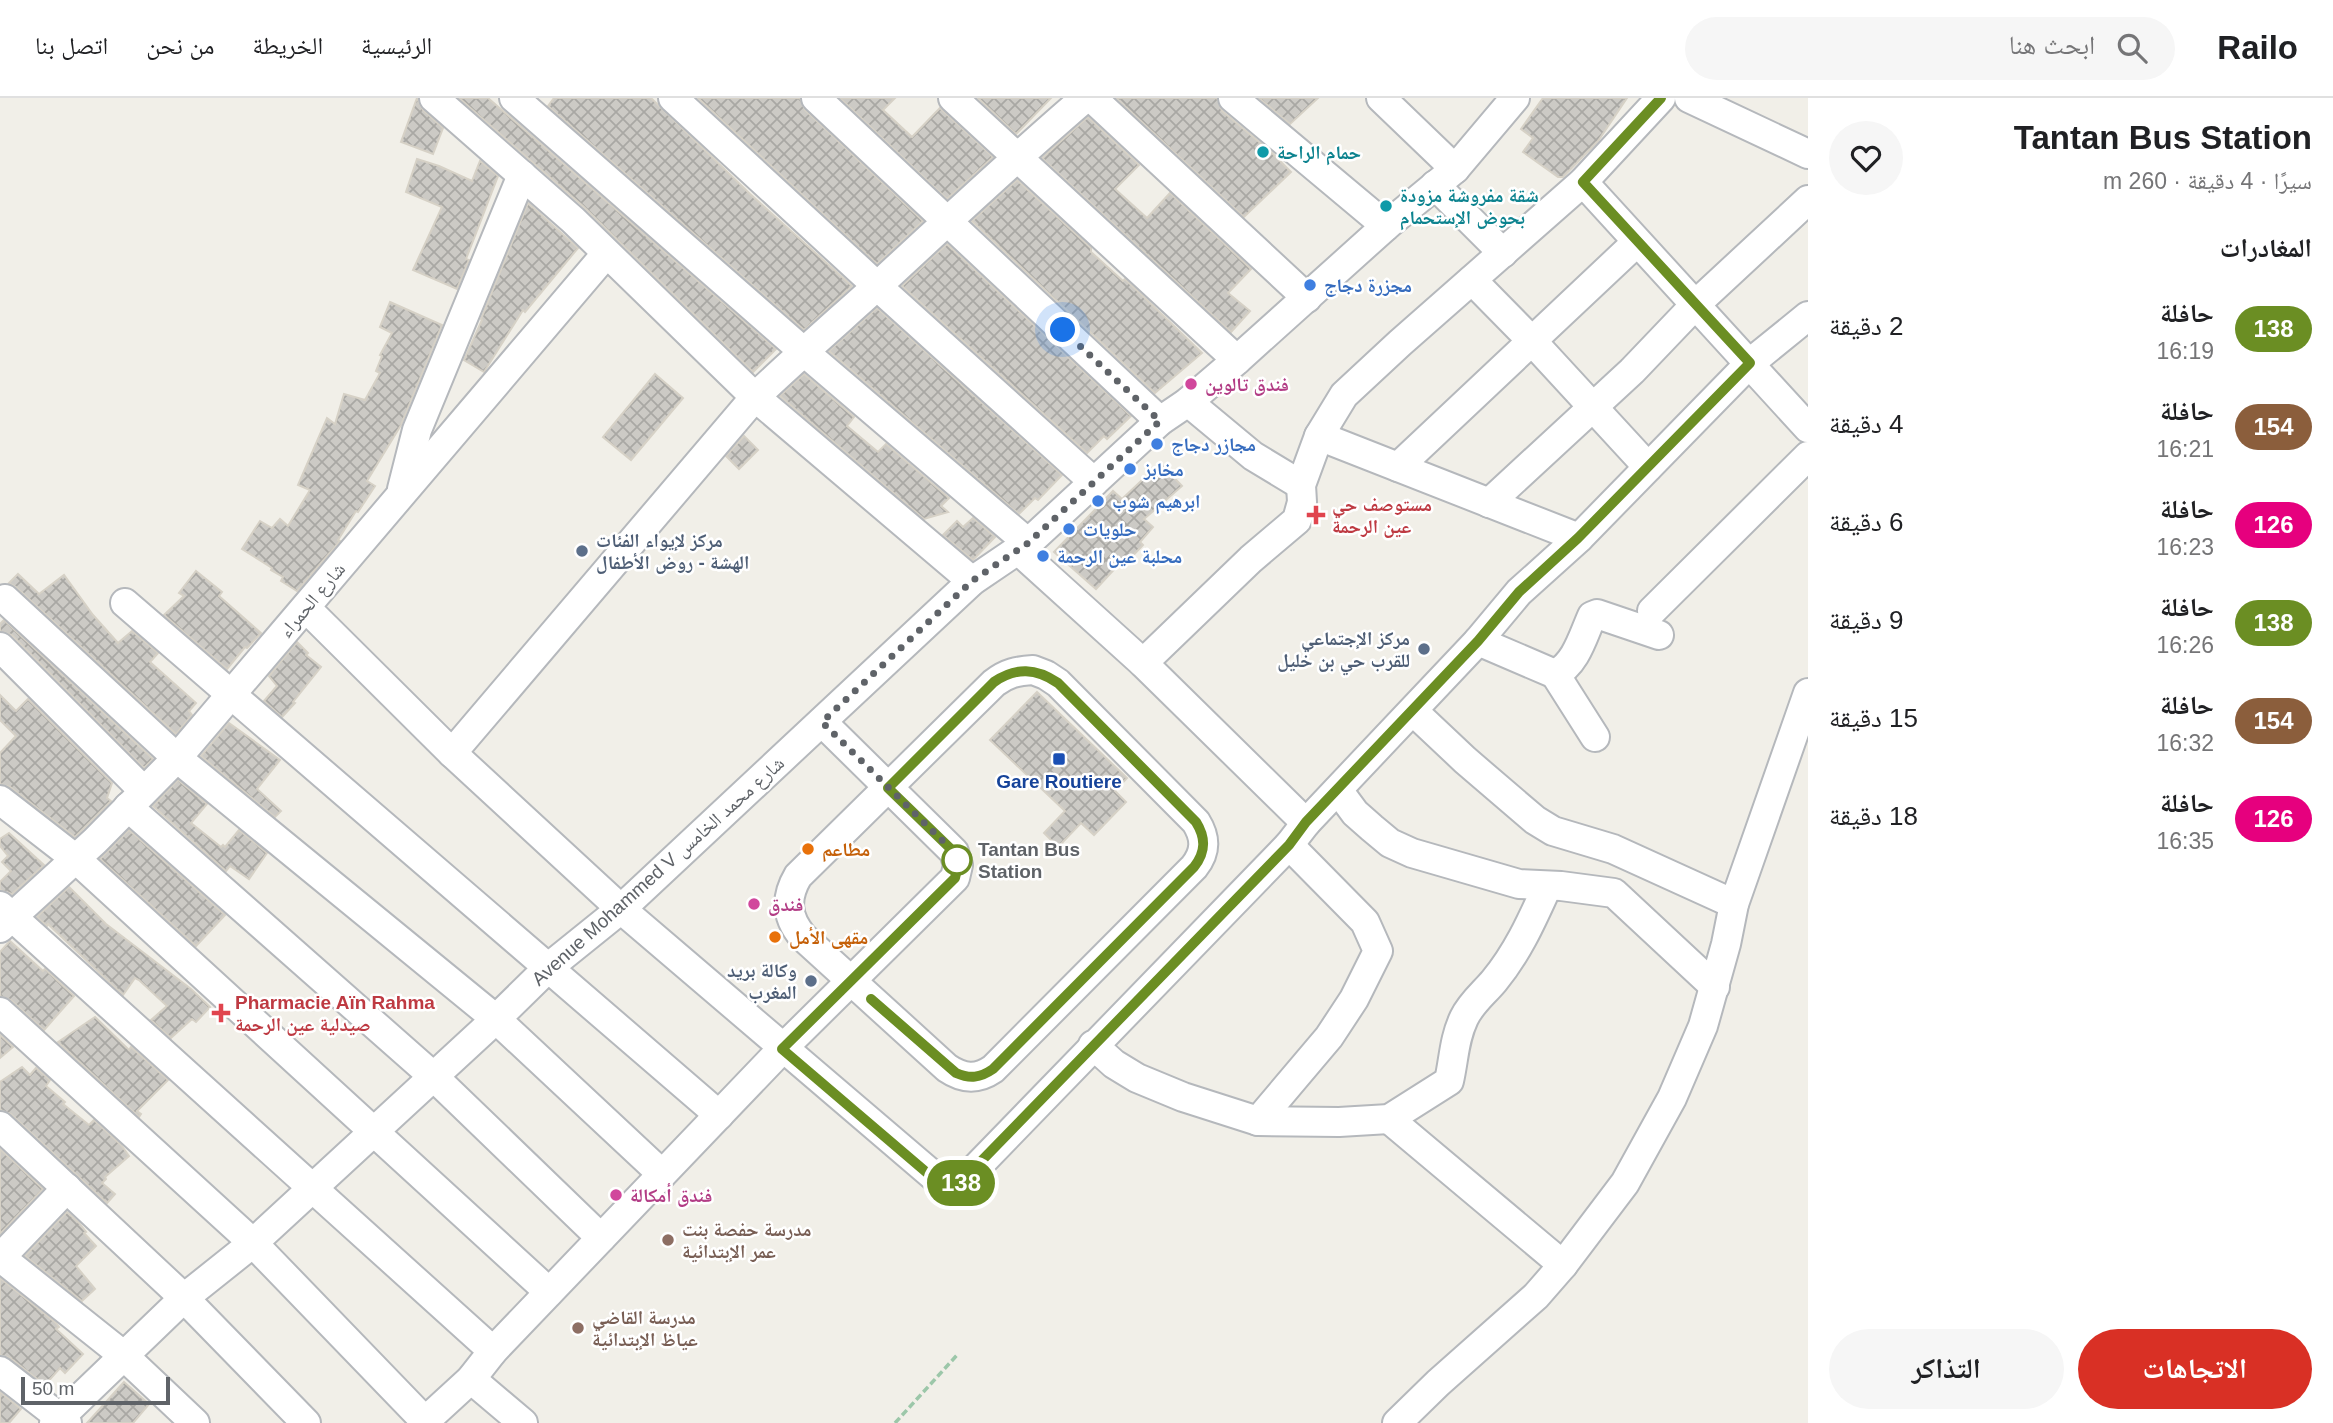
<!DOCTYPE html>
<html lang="ar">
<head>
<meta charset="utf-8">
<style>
  :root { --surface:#fff; --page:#f6f6f6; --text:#202124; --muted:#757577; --line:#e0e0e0; --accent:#d93025 }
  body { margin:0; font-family:Helvetica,"Noto Naskh Arabic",sans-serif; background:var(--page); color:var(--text); direction:rtl; height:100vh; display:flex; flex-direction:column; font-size:26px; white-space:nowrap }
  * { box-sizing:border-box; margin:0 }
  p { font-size:23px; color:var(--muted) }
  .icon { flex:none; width:38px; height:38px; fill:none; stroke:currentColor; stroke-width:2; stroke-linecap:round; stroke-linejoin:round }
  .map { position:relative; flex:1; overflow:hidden; direction:ltr }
  .details { display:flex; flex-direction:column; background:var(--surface); width:525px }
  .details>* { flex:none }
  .badge { padding:0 14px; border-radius:23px; font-size:24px; line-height:46px }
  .scale { position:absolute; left:21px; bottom:18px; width:149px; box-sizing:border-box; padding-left:7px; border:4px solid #5f6368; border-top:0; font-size:19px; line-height:24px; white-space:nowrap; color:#5f6368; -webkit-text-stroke:5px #fff; paint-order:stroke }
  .you { position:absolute; width:35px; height:35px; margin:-18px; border:5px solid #fff; border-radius:50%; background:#1a73e8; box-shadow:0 0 0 10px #1a73e833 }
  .map>.badge { position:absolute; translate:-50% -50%; box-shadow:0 0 0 4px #fff }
  h2 { padding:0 21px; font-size:26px; line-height:63px }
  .round { display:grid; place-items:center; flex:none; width:74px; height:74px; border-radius:37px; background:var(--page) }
  .overview { display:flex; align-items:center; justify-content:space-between; height:119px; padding:0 21px }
  h1 { font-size:33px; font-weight:800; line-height:52px }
  .button { display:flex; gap:14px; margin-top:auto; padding:14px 21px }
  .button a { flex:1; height:80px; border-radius:42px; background:var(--accent); color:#fff; font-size:28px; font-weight:800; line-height:80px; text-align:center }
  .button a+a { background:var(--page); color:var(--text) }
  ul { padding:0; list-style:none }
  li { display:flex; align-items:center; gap:21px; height:98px; padding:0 21px }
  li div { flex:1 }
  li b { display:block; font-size:26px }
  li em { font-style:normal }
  li .badge { min-width:77px; font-weight:700; text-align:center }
  header { display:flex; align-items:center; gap:42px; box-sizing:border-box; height:98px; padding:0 35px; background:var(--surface); border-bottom:2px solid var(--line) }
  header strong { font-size:33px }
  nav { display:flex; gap:38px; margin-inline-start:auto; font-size:24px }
  .search { width:490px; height:63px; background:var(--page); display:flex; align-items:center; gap:18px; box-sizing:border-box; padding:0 24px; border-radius:38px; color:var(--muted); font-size:26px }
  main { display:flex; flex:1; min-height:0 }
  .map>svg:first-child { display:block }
  .building { fill:url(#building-cross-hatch); stroke:#d6d1c6; stroke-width:2 }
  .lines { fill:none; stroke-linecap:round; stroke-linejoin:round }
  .minor-casing { stroke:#b5b8bc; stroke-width:32 }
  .path { stroke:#9cc7a9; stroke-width:3.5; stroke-dasharray:7 3.5; stroke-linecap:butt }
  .minor { stroke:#fff; stroke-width:28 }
  .line-casing { stroke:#fff; stroke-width:16 }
  .line { stroke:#6b8e23; stroke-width:10 }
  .walk { stroke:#5f6368; stroke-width:7; stroke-dasharray:0 12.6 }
  .culture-dot { fill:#0f9aa8; stroke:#fff; stroke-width:2.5 }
  .shop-dot { fill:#3f7fe0; stroke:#fff; stroke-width:2.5 }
  .hotel-dot { fill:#d1479c; stroke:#fff; stroke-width:2.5 }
  .health-dot { fill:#e0444e; stroke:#fff; stroke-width:2.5 }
  .service-dot { fill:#5c6f8a; stroke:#fff; stroke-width:2.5 }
  .transit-dot { fill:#1a4fb4; stroke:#fff; stroke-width:2.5 }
  .food-dot { fill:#e8710a; stroke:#fff; stroke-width:2.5 }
  .stop-dot { fill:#fff; stroke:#6b8e23; stroke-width:3.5 }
  .education-dot { fill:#8d6e63; stroke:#fff; stroke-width:2.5 }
  .labels { text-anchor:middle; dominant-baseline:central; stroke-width:5; stroke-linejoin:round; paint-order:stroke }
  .culture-label { font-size:19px; font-weight:bold; fill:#0d838f; stroke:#fff; text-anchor:start }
  .shop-label { font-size:19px; font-weight:bold; fill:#366cbe; stroke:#fff; text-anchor:start }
  .hotel-label { font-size:19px; font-weight:bold; fill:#b23c85; stroke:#fff; text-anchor:start }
  .health-label { font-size:19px; font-weight:bold; fill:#be3a42; stroke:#fff; text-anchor:start }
  .service-label { font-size:19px; font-weight:bold; fill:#4e5e75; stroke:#fff; text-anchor:end }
  .street-label { font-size:19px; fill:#5f6368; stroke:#fff }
  .transit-label { font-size:19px; font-weight:bold; fill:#164399; stroke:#fff }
  .food-label { font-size:19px; font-weight:bold; fill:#c56008; stroke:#fff; text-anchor:start }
  .stop-label { font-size:19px; font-weight:bold; fill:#5f6368; stroke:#fff; text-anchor:start }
  .education-label { font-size:19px; font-weight:bold; fill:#785e54; stroke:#fff; text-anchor:start }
</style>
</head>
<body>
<header>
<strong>Railo</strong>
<div class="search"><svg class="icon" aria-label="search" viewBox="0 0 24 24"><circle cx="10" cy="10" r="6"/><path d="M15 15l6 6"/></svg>ابحث هنا</div>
<nav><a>الرئيسية</a><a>الخريطة</a><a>من نحن</a><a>اتصل بنا</a></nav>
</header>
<main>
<section class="details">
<div class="overview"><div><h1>Tantan Bus Station</h1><p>سيرًا · 4 دقيقة · 260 m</p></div><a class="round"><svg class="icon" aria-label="heart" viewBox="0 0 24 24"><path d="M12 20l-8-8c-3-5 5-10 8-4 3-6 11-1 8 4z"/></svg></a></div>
<h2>المغادرات</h2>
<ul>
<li><span class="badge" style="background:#6b8e23;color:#fff">138</span><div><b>حافلة</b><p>16:19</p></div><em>2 دقيقة</em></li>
<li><span class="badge" style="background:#8b5e3c;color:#fff">154</span><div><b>حافلة</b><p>16:21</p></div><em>4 دقيقة</em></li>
<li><span class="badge" style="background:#e6007e;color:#fff">126</span><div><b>حافلة</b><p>16:23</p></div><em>6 دقيقة</em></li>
<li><span class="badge" style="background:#6b8e23;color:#fff">138</span><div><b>حافلة</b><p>16:26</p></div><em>9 دقيقة</em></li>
<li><span class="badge" style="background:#8b5e3c;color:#fff">154</span><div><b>حافلة</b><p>16:32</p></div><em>15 دقيقة</em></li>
<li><span class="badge" style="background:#e6007e;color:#fff">126</span><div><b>حافلة</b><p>16:35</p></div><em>18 دقيقة</em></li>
</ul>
<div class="button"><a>الاتجاهات</a><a>التذاكر</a></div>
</section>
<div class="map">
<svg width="1808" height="1325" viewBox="0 0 1808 1325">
  <defs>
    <pattern id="building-cross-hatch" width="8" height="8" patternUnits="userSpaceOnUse" patternTransform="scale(1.75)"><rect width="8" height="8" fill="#cccac5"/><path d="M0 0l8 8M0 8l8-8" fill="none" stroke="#a9a8a4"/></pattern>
  </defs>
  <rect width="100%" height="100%" fill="#f1efe8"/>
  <g class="building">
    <path d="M 417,0 L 423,12 L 443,30 L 433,56 L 401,44 Z"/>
    <path d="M 459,0 L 488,0 L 776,251 L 753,274 L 584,109 Z"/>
    <path d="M 554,0 L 651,0 L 750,96 L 852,188 L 804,232 L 548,8 Z"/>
    <path d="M 698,0 L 800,0 L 805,12 L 923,123 L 877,166 Z"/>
    <path d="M 840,0 L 895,0 L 883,12 L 912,39 L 940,10 L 993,59 L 947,101 Z"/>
    <path d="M 978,0 L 1051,0 L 1016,36 Z"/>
    <path d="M 1116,0 L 1217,0 L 1222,13 L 1270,53 L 1291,74 L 1244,119 Z"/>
    <path d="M 1259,0 L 1318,0 L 1290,26 Z"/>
    <path d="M 1543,0 L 1627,0 L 1598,43 L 1563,79 L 1558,79 L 1523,54 L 1533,40 L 1521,31 Z"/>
    <path d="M 1088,19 L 1139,67 L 1115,91 L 1147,120 L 1170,95 L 1251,171 L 1228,195 L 1250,213 L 1231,234 L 1042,60 Z"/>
    <path d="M 417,61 L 439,68 L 472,83 L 480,63 L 498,78 L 466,161 L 469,162 L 457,191 L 413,172 L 442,109 L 406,94 Z"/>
    <path d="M 1017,82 L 1091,150 L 1091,154 L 1123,183 L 1125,181 L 1202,255 L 1155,295 L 972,123 Z"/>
    <path d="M 528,105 L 578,150 L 525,214 L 523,212 L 484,274 L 464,262 L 482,222 L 481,221 Z"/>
    <path d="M 947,146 L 1131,318 L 1107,341 L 1104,338 L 1087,355 L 902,188 Z"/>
    <path d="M 390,204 L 442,227 L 401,327 L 367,383 L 375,388 L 358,414 L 356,413 L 338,442 L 340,443 L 297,493 L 281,483 L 283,479 L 271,472 L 272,470 L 242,451 L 260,423 L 272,430 L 280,421 L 288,428 L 310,392 L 298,387 L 327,320 L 335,326 L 344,296 L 365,302 L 380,275 L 376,273 L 382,258 L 380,257 L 392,235 L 380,229 Z"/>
    <path d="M 877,210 L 1062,377 L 1038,402 L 1035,400 L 1019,416 L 829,253 Z"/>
    <path d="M 655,276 L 683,300 L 631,362 L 603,339 Z"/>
    <path d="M 804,276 L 854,319 L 847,328 L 878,354 L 886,346 L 949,400 L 941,408 L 948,414 L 924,421 L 780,298 Z"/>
    <path d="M 744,338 L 758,352 L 739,371 L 726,358 Z"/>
    <path d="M 1157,368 L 1159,371 L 1163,368 L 1182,388 L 1144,421 L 1153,429 L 1140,444 L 1143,447 L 1123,468 L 1120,465 L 1096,491 L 1054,454 L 1113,393 L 1122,401 Z"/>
    <path d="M 973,420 L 995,439 L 973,462 L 943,437 L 957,423 L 963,429 Z"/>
    <path d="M 196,473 L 222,494 L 219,498 L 261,535 L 247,550 L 245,549 L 227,571 L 164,517 L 184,498 L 179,495 Z"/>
    <path d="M 18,476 L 39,496 L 64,477 L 93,517 L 118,545 L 132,533 L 158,555 L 150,564 L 196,605 L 189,613 L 192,617 L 176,636 L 16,489 L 9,485 Z"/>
    <path d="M 4,522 L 153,661 L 144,670 L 12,537 L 0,533 L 0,526 Z"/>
    <path d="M 297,544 L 308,555 L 306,557 L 321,569 L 293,604 L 295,605 L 282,619 L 264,603 L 277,588 L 269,578 Z"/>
    <path d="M 1037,594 L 1127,680 L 1115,693 L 1126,704 L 1094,737 L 1081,725 L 1058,749 L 1044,735 L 1065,713 L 990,642 Z"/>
    <path d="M 0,597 L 16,613 L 28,601 L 112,685 L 107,700 L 111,703 L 75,739 L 10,689 L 0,686 L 0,655 L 16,638 L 0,622 Z"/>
    <path d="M 229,625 L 280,662 L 257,691 L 281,713 L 275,719 L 201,658 Z"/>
    <path d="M 178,682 L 207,706 L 191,725 L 221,749 L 223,747 L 225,749 L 239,732 L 267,755 L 249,781 L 230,768 L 226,773 L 153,708 Z"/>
    <path d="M 129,732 L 225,817 L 196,848 L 100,761 Z"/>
    <path d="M 9,735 L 44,767 L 12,796 L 0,792 L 0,784 L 11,773 L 2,764 L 8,758 L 0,748 L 0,741 Z"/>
    <path d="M 69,789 L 106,826 L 191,891 L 210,909 L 196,924 L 192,921 L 171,940 L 151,922 L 167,908 L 139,882 L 135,880 L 123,897 L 48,826 L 47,828 L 37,819 Z"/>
    <path d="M 10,843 L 43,873 L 45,871 L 74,898 L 44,932 L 11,902 L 0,898 L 0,854 Z"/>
    <path d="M 95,919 L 129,952 L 131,949 L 168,982 L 137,1013 L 141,1016 L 139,1019 L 58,944 Z"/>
    <path d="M 0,937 L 13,949 L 0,960 Z"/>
    <path d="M 22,969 L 30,977 L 36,970 L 50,982 L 46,988 L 65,1004 L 63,1006 L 89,1027 L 94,1022 L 121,1047 L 129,1058 L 105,1079 L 106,1081 L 102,1085 L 115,1096 L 107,1105 L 11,1016 L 0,1012 L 0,984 Z"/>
    <path d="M 0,1051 L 43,1091 L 0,1136 Z"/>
    <path d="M 67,1114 L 79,1125 L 86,1134 L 84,1135 L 96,1148 L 76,1168 L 95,1191 L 82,1203 L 25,1158 Z"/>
    <path d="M 0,1180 L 56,1225 L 59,1229 L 56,1231 L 83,1256 L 65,1275 L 60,1270 L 45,1287 L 10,1260 L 0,1257 Z"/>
    <path d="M 124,1284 L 149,1306 L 133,1325 L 87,1325 Z"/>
    <path d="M 0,1294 L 21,1311 L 9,1325 L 0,1325 Z"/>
  </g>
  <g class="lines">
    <g class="minor-casing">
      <g id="minor">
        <path d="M 434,0 L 573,122 L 755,299 L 972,483"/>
        <path d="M 514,0 L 803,253 L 1028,445"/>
        <path d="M 673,0 L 877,188 L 1094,384"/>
        <path d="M 816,0 L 1160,323"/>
        <path d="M 953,0 L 1237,262"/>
        <path d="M 1092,0 L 1307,200"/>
        <path d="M 1233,0 L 1386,128"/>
        <path d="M 1381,0 L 1455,71"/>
        <path d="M 1689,0 L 1808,56"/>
        <path d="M 1583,84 L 1808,330"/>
        <path d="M 1435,87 L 1503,155"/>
        <path d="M 1472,182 L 1532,243 L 1648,369"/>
        <path d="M 1188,304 L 1253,358 L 1301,387"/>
        <path d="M 1319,338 L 1579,440"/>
        <path d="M 1398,369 L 1637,144"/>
        <path d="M 402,391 L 417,332 L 522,77"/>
        <path d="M 1489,405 L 1632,273 L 1696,206 L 1808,102"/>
        <path d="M 1018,452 L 1143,565 L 1306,725"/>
        <path d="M 5,501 L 177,660 L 496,921 L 662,1076"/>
        <path d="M 125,505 L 719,1017"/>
        <path d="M 306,510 L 452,655 L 621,811 L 950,1092 L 955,1090 L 972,1074 L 1289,747 L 1306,725 L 1478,543 L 1519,494 L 1579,440 L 1750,265 L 1808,218"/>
        <path d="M 1652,513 L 1808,358"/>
        <path d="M 1478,543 L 1555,576 C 1576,566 1583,538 1592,518 L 1597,516 L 1659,537"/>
        <path d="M 0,549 L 143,692"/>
        <path d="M 1143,565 L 1251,461 L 1297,422 L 1302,404 L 1301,387 L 1319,338 L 1344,297 L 1400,245 L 1583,84 L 1661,0"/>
        <path d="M 1033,572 L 1046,577 L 1058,585 L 1196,724 C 1206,740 1206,754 1194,769 L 993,971 C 977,982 963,981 947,970 L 803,839 C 786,819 785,800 798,778 L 994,585 C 1007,575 1017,573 1033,572 Z"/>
        <path d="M 1555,576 L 1595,639"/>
        <path d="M 1413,613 L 1465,662 L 1535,722 L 1553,733 L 1613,751 L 1734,806"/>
        <path d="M 452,655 L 755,299 C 798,258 842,220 886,180 C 952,119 1017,58 1085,0"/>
        <path d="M 1338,692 L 1355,715 L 1372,730 L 1390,745 L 1412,755 L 1519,786 L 1561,788 L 1614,795 L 1715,889"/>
        <path d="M 0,702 L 76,761 L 549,1194"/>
        <path d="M 128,709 L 434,979 L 601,1140"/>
        <path d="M 0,808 L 493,1253"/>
        <path d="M 0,830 L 95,743 L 177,660 L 606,156"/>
        <path d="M 0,914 L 253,1145 L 425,1323"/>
        <path d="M 1093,947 L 1114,966 L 1137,980 L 1183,999 L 1258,1023 L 1339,1024 L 1389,1021 L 1449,983 C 1454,961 1454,941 1464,920 C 1471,905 1484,895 1494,883 C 1518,854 1532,822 1547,789"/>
        <path d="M 1389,1021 L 1563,1167"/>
        <path d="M 1258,1023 L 1329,939 L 1354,901 L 1378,853 L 1365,824 L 1289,747"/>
        <path d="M 0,1028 L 184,1200 L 306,1325"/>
        <path d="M 0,1159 L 123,1257 L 195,1325"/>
        <path d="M 0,1160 L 67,1090"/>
        <path d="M 0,1273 L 67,1325"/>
        <path d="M 471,1281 L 523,1325"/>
        <path d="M 54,1325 L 184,1200 L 253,1145 L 496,921 L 549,869 L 621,811 L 972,483 L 1028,445 L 1160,323 L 1188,304 L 1237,262 L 1386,128 L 1455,71 L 1515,0"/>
        <path d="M 423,1325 L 471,1281 L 493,1253 L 782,951 L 955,780 L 958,767 L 954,754 L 822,624"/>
        <path d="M 1397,1325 L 1438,1285 L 1536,1198 L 1563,1167 L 1625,1085 L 1672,1000 L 1703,928 L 1726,846 L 1734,806 L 1808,595"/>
      </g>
    </g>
    <path class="path" d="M 895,1325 L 958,1256"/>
    <use href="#minor" class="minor"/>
  </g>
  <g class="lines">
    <g class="line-casing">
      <path id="line" d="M 871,901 L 956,975 C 970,981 980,980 993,971 L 1194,769 C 1206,754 1206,740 1196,724 L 1058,585 C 1036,570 1016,569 994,584 L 888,690 L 954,754 L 958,767 L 955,780 L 782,951 L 946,1091 L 955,1090 L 1289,747 L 1306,724 L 1478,543 L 1519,494 L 1578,440 L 1750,265 L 1583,84 L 1661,0"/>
    </g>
    <use href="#line" class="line"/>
    <path class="walk" d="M 957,762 L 954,754 L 822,624 L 972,483 L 1028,445 L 1160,323 L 1063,232"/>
  </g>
  <g class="culture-dot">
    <circle cx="1263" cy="54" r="7"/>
    <circle cx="1386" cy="108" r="7"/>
  </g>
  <g class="shop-dot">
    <circle cx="1310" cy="187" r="7"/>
    <circle cx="1157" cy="346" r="7"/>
    <circle cx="1130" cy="371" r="7"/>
    <circle cx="1098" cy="403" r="7"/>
    <circle cx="1069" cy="431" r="7"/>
    <circle cx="1043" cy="458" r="7"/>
  </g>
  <g class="hotel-dot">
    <circle cx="1191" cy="286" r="7"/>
    <circle cx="754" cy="806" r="7"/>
    <circle cx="616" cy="1097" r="7"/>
  </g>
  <g class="health-dot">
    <path d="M1312.5 406.5h7v7h7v7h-7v7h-7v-7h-7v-7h7z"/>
    <path d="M217.5 904.5h7v7h7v7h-7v7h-7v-7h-7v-7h7z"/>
  </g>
  <g class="service-dot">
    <circle cx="582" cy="453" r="7"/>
    <circle cx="1424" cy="551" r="7"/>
    <circle cx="811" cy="883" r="7"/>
  </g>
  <rect class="transit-dot" x="1052" y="654" width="14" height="14" rx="3.5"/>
  <g class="food-dot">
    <circle cx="808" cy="751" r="7"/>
    <circle cx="775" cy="839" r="7"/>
  </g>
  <circle class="stop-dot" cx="957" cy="762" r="14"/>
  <g class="education-dot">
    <circle cx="668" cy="1142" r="7"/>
    <circle cx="578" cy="1230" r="7"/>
  </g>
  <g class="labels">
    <g class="culture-label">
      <text x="1277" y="54">حمام الراحة</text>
      <text x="1400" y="97">شقة مفروشة مزودة<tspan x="1400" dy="22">بحوض الإستحمام</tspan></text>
    </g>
    <g class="shop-label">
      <text x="1324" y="187">مجزرة دجاج</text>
      <text x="1171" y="346">مجازر دجاج</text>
      <text x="1144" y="371">مخابز</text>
      <text x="1112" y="403">ابرهيم شوب</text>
      <text x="1083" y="431">حلويات</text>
      <text x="1057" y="458">محلبة عين الرحمة</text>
    </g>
    <g class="hotel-label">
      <text x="1205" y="286">فندق تالوين</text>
      <text x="768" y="806">فندق</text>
      <text x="630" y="1097">فندق أمكالة</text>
    </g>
    <g class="health-label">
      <text x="1332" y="406">مستوصف حي<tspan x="1332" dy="22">عين الرحمة</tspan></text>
      <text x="235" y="904">Pharmacie Aïn Rahma<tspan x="235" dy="22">صيدلية عين الرحمة</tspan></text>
    </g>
    <g class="service-label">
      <text x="596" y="442" text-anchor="start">مركز لإيواء الفئات<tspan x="596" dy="22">الهشة - روض الأطفال</tspan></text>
      <text x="1410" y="540">مركز الإجتماعي<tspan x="1410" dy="22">للقرب حي بن خليل</tspan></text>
      <text x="797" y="872">وكالة بريد<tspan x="797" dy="22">المغرب</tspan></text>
    </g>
    <g class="street-label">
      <text transform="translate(312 502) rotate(-50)">شارع الحمراء</text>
      <text transform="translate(658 773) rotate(-42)">Avenue Mohammed V شارع محمد الخامس</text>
    </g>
    <g class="transit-label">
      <text x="1059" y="683">Gare Routiere</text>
    </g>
    <g class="food-label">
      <text x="822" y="751">مطاعم</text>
      <text x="789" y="839">مقهى الأمل</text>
    </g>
    <g class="stop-label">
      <text x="978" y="751">Tantan Bus<tspan x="978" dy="22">Station</tspan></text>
    </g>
    <g class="education-label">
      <text x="682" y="1131">مدرسة حفصة بنت<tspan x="682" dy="22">عمر الإبتدائية</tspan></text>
      <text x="592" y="1219">مدرسة القاضي<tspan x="592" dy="22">عياظ الإبتدائية</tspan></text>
    </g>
  </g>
</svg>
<div class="scale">50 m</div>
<div class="you" style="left:1063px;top:232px"></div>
<b class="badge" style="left:961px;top:1085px;background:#6b8e23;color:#fff">138</b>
</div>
</main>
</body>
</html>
